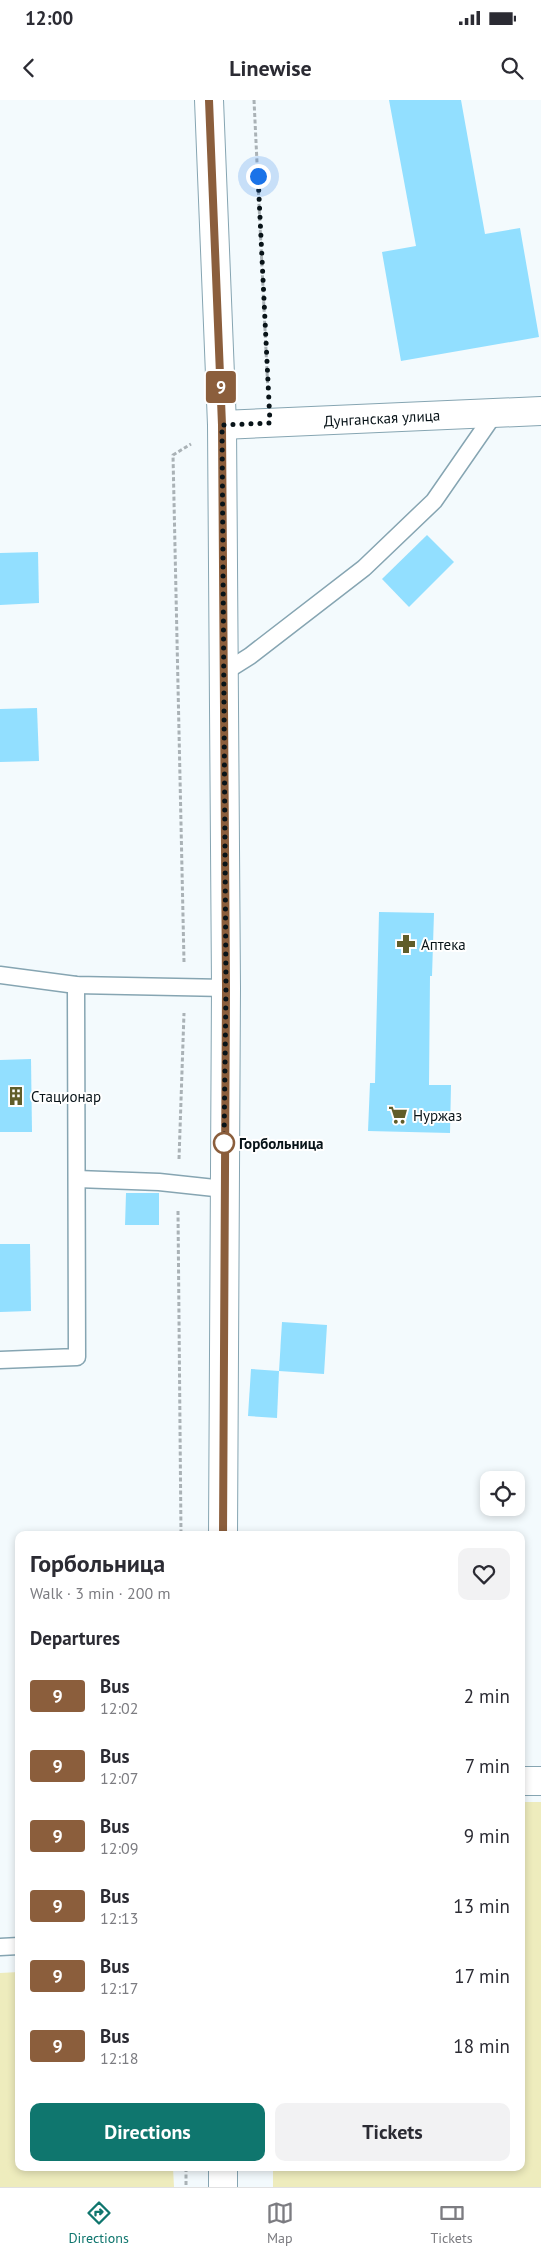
<!DOCTYPE html>
<html lang="en">
<head>
<meta charset="utf-8">
<style>
  :root { --surface:#fff; --page:#f2f2f3; --text:#2b2b33; --muted:#7c7c81; --line:#e1e1e2; --accent:#0f766e }
  body { margin:0; font-family:"PT Sans",sans-serif; background:var(--page); color:var(--text); height:100vh; display:flex; flex-direction:column; font-size:19px; white-space:nowrap }
  * { box-sizing:border-box; margin:0 }
  p { font-size:16px; color:var(--muted) }
  .icon { flex:none; width:28px; height:28px; fill:none; stroke:currentColor; stroke-width:2; stroke-linecap:round; stroke-linejoin:round }
  .map { position:relative; flex:1; overflow:hidden }
  .side { position:absolute; left:15px; top:1431px; width:510px; height:640px; display:flex; flex-direction:column; background:var(--surface); border-radius:10px; box-shadow:0 2px 8px #0003 }
  .side>* { flex:none }
  .badge { padding:0 10px; border-radius:4px; font-size:18px; line-height:32px }
  .tools { position:absolute; left:480px; top:1371px; display:grid; gap:10px }
  .tools a { display:grid; place-items:center; width:45px; height:45px; border-radius:10px; background:var(--surface); box-shadow:0 2px 8px #0003; font-size:25px }
  .you { position:absolute; width:25px; height:25px; margin:-12px; border:4px solid #fff; border-radius:50%; background:#1a73e8; box-shadow:0 0 0 8px #1a73e833 }
  .map>.badge { position:absolute; translate:-50% -50%; box-shadow:0 0 0 2px #fff }
  h2 { padding:0 15px; font-size:19px; line-height:45px }
  .round { display:grid; place-items:center; flex:none; width:52px; height:52px; border-radius:10px; background:var(--page) }
  .overview { display:flex; align-items:center; justify-content:space-between; height:85px; padding:0 15px }
  h1 { font-size:24px; font-weight:800; line-height:38px }
  .action { display:flex; gap:10px; margin-top:auto; padding:10px 15px }
  .action a { flex:1; height:58px; border-radius:10px; background:var(--accent); color:#fff; font-size:20px; font-weight:800; line-height:58px; text-align:center }
  .action a+a { background:var(--page); color:var(--text) }
  ul { padding:0; list-style:none }
  li { display:flex; align-items:center; gap:15px; height:70px; padding:0 15px }
  li div { flex:1 }
  li b { display:block; font-size:19px }
  li em { font-style:normal }
  li .badge { min-width:55px; font-weight:700; text-align:center }
  .status { display:flex; justify-content:space-between; align-items:center; height:35px; padding:0 25px; background:var(--surface); direction:ltr }
  .status svg { height:14px; fill:currentColor }
  header { display:flex; justify-content:space-between; align-items:center; height:65px; padding:0 15px; background:var(--surface); font-size:22px; font-weight:800 }
  .dock { display:flex; justify-content:space-around; align-items:center; height:70px; border-top:1px solid var(--line); background:var(--surface); font-size:14px; color:var(--muted) }
  .dock a { display:grid; justify-items:center; gap:2px }
  .dock .on { color:var(--accent) }
  .map>svg:first-child { display:block }
  .green { fill:#eeecbd }
  .building { fill:#92dfff }
  .lines { fill:none; stroke-linecap:round; stroke-linejoin:round }
  .lane-casing { stroke:#86a5b2; stroke-width:19 }
  .street-casing { stroke:#86a5b2; stroke-width:30 }
  .secondary-casing { stroke:#86a5b2; stroke-width:30 }
  .path { stroke:#aab2b6; stroke-width:3; stroke-dasharray:4 2.5; stroke-linecap:butt }
  .lane { stroke:#fff; stroke-width:16 }
  .street { stroke:#fff; stroke-width:28 }
  .secondary { stroke:#fff; stroke-width:28 }
  .line-casing { stroke:#fff; stroke-width:11 }
  .line { stroke:#8b5e3c; stroke-width:8 }
  .walk { stroke:#081318; stroke-width:5; stroke-dasharray:0 9 }
  .stop-dot { fill:#fff; stroke:#8b5e3c; stroke-width:2.5 }
  .labels { text-anchor:middle; dominant-baseline:central; stroke-width:4; stroke-linejoin:round; paint-order:stroke }
  .street-label { font-size:15px; fill:#081318; stroke:#fff }
  .poi-label { font-size:15px; fill:#081318; stroke:#fff; text-anchor:start }
  .stop-label { font-size:15px; font-weight:bold; fill:#081318; stroke:#fff; text-anchor:start }
</style>
</head>
<body>
<div class="status"><b>12:00</b><svg viewBox="0 0 49 12"><path d="M0 12V9h3v3zM5 12V6h3v6zM10 12V3h3v9zM15 12V0h3v12zM26 1h20v11H26zM47 4h2v5h-2z"/></svg></div>
<header><svg class="icon" aria-label="back" viewBox="0 0 24 24"><path d="M15 5l-7 7 7 7"/></svg>Linewise<svg class="icon" aria-label="search" viewBox="0 0 24 24"><circle cx="10" cy="10" r="6"/><path d="M15 15l6 6"/></svg></header>
<div class="map">
<svg width="541" height="2087" viewBox="0 0 541 2087">
  <rect width="100%" height="100%" fill="#f3fafd"/>
  <g class="green">
    <path d="M 521,1702 L 541,1702 L 541,2087 L 273,2087 L 273,2068 L 521,2068 Z"/>
    <path d="M 19,1872 L 19,2068 L 173,2068 L 174,2087 L 0,2087 L 0,1873 Z"/>
  </g>
  <g class="building">
    <path d="M 389,0 L 461,0 L 485,134 L 520,128 L 539,237 L 401,261 L 382,152 L 416,146 Z"/>
    <path d="M 427,435 L 454,462 L 409,507 L 382,479 Z"/>
    <path d="M 38,452 L 39,503 L 0,505 L 0,453 Z"/>
    <path d="M 37,608 L 39,661 L 0,662 L 0,609 Z"/>
    <path d="M 379,812 L 434,813 L 432,876 L 430,876 L 429,985 L 451,985 L 450,1033 L 368,1031 L 370,983 L 375,983 Z"/>
    <path d="M 31,959 L 32,1032 L 0,1032 L 0,960 Z"/>
    <path d="M 126,1093 L 159,1093 L 159,1125 L 125,1125 Z"/>
    <path d="M 0,1144 L 30,1144 L 31,1211 L 0,1212 Z"/>
    <path d="M 282,1222 L 327,1225 L 324,1274 L 279,1271 Z"/>
    <path d="M 251,1269 L 279,1271 L 277,1318 L 248,1316 Z"/>
  </g>
  <g class="lines">
    <g class="lane-casing">
      <g id="lane">
        <path d="M 223,573 L 250,556 L 364,468 L 434,401 L 495,313"/>
        <path d="M 0,875 L 76,885 L 226,888"/>
        <path d="M 77,1079 L 159,1082 L 224,1089"/>
        <path d="M 0,1260 L 77,1257 L 76,885"/>
        <path d="M 0,1847 L 19,1846"/>
      </g>
    </g>
    <g class="street-casing">
      <g id="street">
        <path d="M 222,325 L 541,311"/>
        <path d="M 521,1681 L 541,1681"/>
      </g>
    </g>
    <g class="secondary-casing">
      <g id="secondary">
        <path d="M 209,0 L 222,325 L 226,888 L 223,1435"/>
        <path d="M 223,2068 L 223,2087"/>
      </g>
    </g>
    <g class="path">
      <path d="M 254,0 L 268,292"/>
      <path d="M 184,862 L 173,355 L 191,344"/>
      <path d="M 179,1059 L 184,913"/>
      <path d="M 178,1111 L 181,1435"/>
      <path d="M 186,2068 L 186,2087"/>
    </g>
    <use href="#lane" class="lane"/>
    <use href="#street" class="street"/>
    <use href="#secondary" class="secondary"/>
  </g>
  <g class="lines">
    <g class="line-casing">
      <path id="line" d="M 209,0 L 222,325 L 226,888 L 223,1435"/>
    </g>
    <use href="#line" class="line"/>
    <path class="walk" d="M 224,1043 L 226,888 L 222,325 L 270,323 L 258,76"/>
  </g>
  <defs>
    <g id="pharmacy-bare" transform="scale(1.5)"><path d="M-2-6h4v4h4v4h-4v4h-4v-4h-4v-4h4Z" fill="#605d2a" stroke="#fff" stroke-width="2.5" paint-order="stroke"/></g>
    <g id="building-bare" transform="scale(1.5)"><path d="M-4-6H4V6H1V3H-1V6H-4ZM-2.5-4.3h1.7v1.8h-1.7ZM.8-4.3h1.7v1.8H.8ZM-2.5-1h1.7V.8h-1.7ZM.8-1h1.7V.8H.8Z" fill="#605d2a" stroke="#fff" stroke-width="2.5" paint-order="stroke"/></g>
    <g id="supermarket-bare" transform="scale(1.5)"><path d="M-6-5.5h2.5l.6 2H6L4.5 2H-2.5L-4.4-4H-6ZM-1.5 3.2a1.3 1.3 0 1 0 .1 0ZM3 3.2a1.3 1.3 0 1 0 .1 0Z" fill="#605d2a" stroke="#fff" stroke-width="2.5" paint-order="stroke"/></g>
  </defs>
  <g fill-rule="evenodd">
    <use href="#pharmacy-bare" x="406" y="844"/>
    <use href="#building-bare" x="16" y="996"/>
    <use href="#supermarket-bare" x="398" y="1015"/>
  </g>
  <circle class="stop-dot" cx="224" cy="1043" r="10"/>
  <g class="labels">
    <g class="street-label">
      <text transform="translate(382 318) rotate(-3)">Дунганская улица</text>
    </g>
    <g class="poi-label">
      <text x="421" y="844">Аптека</text>
      <text x="31" y="996">Cтационар</text>
      <text x="413" y="1015">Нуржаз</text>
    </g>
    <g class="stop-label">
      <text x="239" y="1043">Горбольница</text>
    </g>
  </g>
</svg>
<div class="tools">
<a><svg class="icon" aria-label="locate" viewBox="0 0 24 24"><circle cx="12" cy="12" r="6"/><path d="M12 2v4M12 18v4M2 12h4M18 12h4"/></svg></a>
</div>
<div class="you" style="left:258px;top:76px"></div>
<b class="badge" style="left:221px;top:287px;background:#8b5e3c;color:#fff">9</b>
<section class="side">
<div class="overview"><div><h1>Горбольница</h1><p>Walk · 3 min · 200 m</p></div><a class="round"><svg class="icon" aria-label="heart" viewBox="0 0 24 24"><path d="M12 20l-8-8c-3-5 5-10 8-4 3-6 11-1 8 4z"/></svg></a></div>
<h2>Departures</h2>
<ul>
<li><span class="badge" style="background:#8b5e3c;color:#fff">9</span><div><b>Bus</b><p>12:02</p></div><em>2 min</em></li>
<li><span class="badge" style="background:#8b5e3c;color:#fff">9</span><div><b>Bus</b><p>12:07</p></div><em>7 min</em></li>
<li><span class="badge" style="background:#8b5e3c;color:#fff">9</span><div><b>Bus</b><p>12:09</p></div><em>9 min</em></li>
<li><span class="badge" style="background:#8b5e3c;color:#fff">9</span><div><b>Bus</b><p>12:13</p></div><em>13 min</em></li>
<li><span class="badge" style="background:#8b5e3c;color:#fff">9</span><div><b>Bus</b><p>12:17</p></div><em>17 min</em></li>
<li><span class="badge" style="background:#8b5e3c;color:#fff">9</span><div><b>Bus</b><p>12:18</p></div><em>18 min</em></li>
</ul>
<div class="action"><a>Directions</a><a>Tickets</a></div>
</section>
</div>
<nav class="dock">
<a class="on"><svg class="icon" aria-label="directions" viewBox="0 0 24 24"><path d="M12 3l9 9-9 9-9-9zM9 14v-3h6M13 9l2 2-2 2"/></svg>Directions</a>
<a><svg class="icon" aria-label="map" viewBox="0 0 24 24"><path d="M3 6l6-2 6 2 6-2v14l-6 2-6-2-6 2zM9 4v14M15 6v14"/></svg>Map</a>
<a><svg class="icon" aria-label="tickets" viewBox="0 0 24 24"><path d="M3 7h18v10H3zM15 7v10"/></svg>Tickets</a>
</nav>
</body>
</html>
